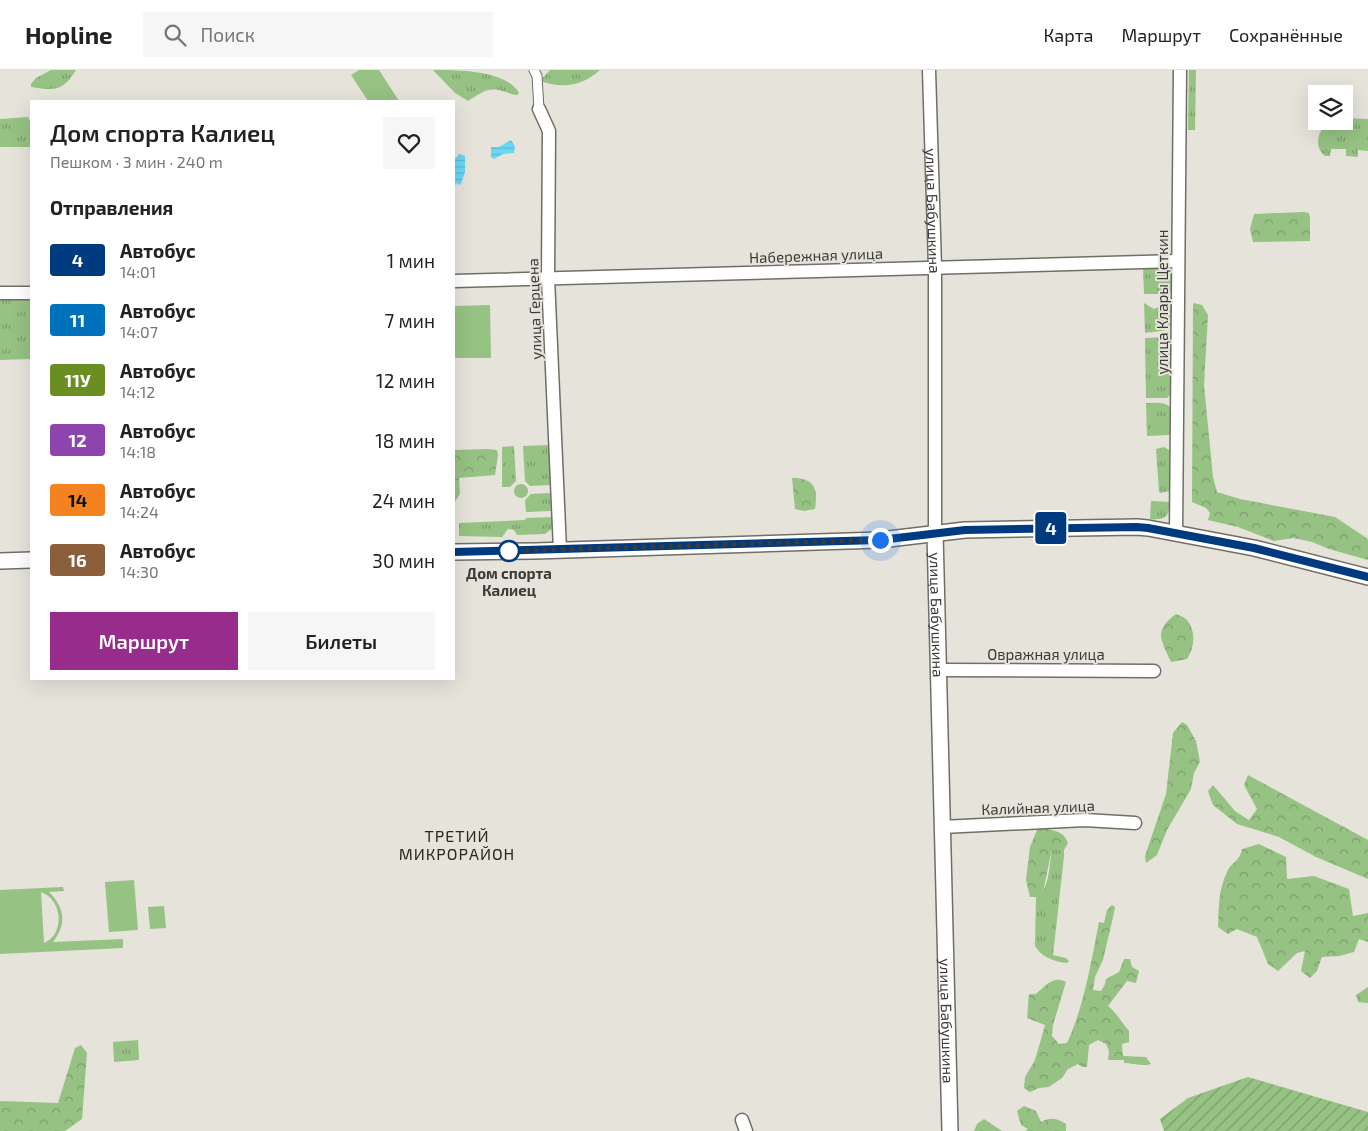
<!DOCTYPE html>
<html lang="ru">
<head>
<meta charset="utf-8">
<style>
  :root { --surface:#fff; --page:#f6f6f6; --text:#222; --muted:#767676; --line:#e0e0e0; --accent:#982c8d }
  body { margin:0; font-family:"Exo 2",sans-serif; background:var(--page); color:var(--text); height:100vh; display:flex; flex-direction:column; font-size:19px; white-space:nowrap }
  * { box-sizing:border-box; margin:0 }
  p { font-size:16px; color:var(--muted) }
  .icon { flex:none; width:28px; height:28px; fill:none; stroke:currentColor; stroke-width:2; stroke-linecap:round; stroke-linejoin:round }
  .map { position:relative; flex:1; overflow:hidden }
  .side { position:absolute; left:30px; top:30px; width:425px; height:580px; display:flex; flex-direction:column; background:var(--surface); border-radius:0px; box-shadow:0 5px 20px #0002 }
  .side>* { flex:none }
  .badge { padding:0 10px; border-radius:4px; font-size:18px; line-height:32px }
  .buttons { position:absolute; left:1308px; top:15px; display:grid; gap:10px }
  .buttons a { display:grid; place-items:center; width:45px; height:45px; border-radius:0px; background:var(--surface); box-shadow:0 5px 20px #0002; font-size:25px }
  .you { position:absolute; width:25px; height:25px; margin:-12px; border:4px solid #fff; border-radius:50%; background:#1a73e8; box-shadow:0 0 0 8px #1a73e833 }
  .map>.badge { position:absolute; translate:-50% -50%; box-shadow:0 0 0 2px #fff }
  h2 { padding:0 20px; font-size:19px; line-height:45px }
  .round { display:grid; place-items:center; flex:none; width:52px; height:52px; border-radius:0px; background:var(--page) }
  .head { display:flex; align-items:center; justify-content:space-between; height:85px; padding:0 20px }
  h1 { font-size:24px; font-weight:600; line-height:38px }
  .action { display:flex; gap:10px; margin-top:auto; padding:10px 20px }
  .action a { flex:1; height:58px; border-radius:0px; background:var(--accent); color:#fff; font-size:20px; font-weight:600; line-height:58px; text-align:center }
  .action a+a { background:var(--page); color:var(--text) }
  ul { padding:0; list-style:none }
  li { display:flex; align-items:center; gap:15px; height:60px; padding:0 20px }
  li div { flex:1 }
  li b { display:block; font-size:19px }
  li em { font-style:normal }
  li .badge { min-width:55px; font-weight:700; text-align:center }
  header { display:flex; align-items:center; gap:30px; box-sizing:border-box; height:70px; padding:0 25px; background:var(--surface); border-bottom:1px solid var(--line) }
  header strong { font-size:24px }
  nav { display:flex; gap:28px; margin-inline-start:auto; font-size:18px }
  .search { width:350px; height:45px; background:var(--page); display:flex; align-items:center; gap:12px; box-sizing:border-box; padding:0 18px; border-radius:0px; color:var(--muted); font-size:19px }
  .map>svg:first-child { display:block }
  .grass { fill:url(#grass-tufts) }
  .forest { fill:url(#forest-crowns) }
  .garden { fill:url(#garden-furrows) }
  .pitch { fill:#96c283; fill-rule:evenodd }
  .water { fill:url(#water-rules) }
  .lines { fill:none; stroke-linecap:round; stroke-linejoin:round }
  .pedestrian-casing { stroke:#706e67; stroke-width:11 }
  .minor-casing { stroke:#706e67; stroke-width:15 }
  .tertiary-casing { stroke:#706e67; stroke-width:18 }
  .pedestrian { stroke:#fff; stroke-width:9 }
  .minor { stroke:#fff; stroke-width:12 }
  .tertiary { stroke:#fff; stroke-width:15 }
  .line-casing { stroke:#fff; stroke-width:11 }
  .line { stroke:#003b80; stroke-width:8 }
  .walk { stroke:#3c3b38; stroke-width:5; stroke-dasharray:0 9 }
  .stop-dot { fill:#fff; stroke:#003b80; stroke-width:2.5 }
  .labels { text-anchor:middle; dominant-baseline:central; stroke-width:4; stroke-linejoin:round; paint-order:stroke }
  .street-label { font-size:15px; fill:#3c3b38; stroke:#e6e3db }
  .stop-label { font-size:15px; font-weight:bold; fill:#3c3b38; stroke:#e6e3db }
  .neighbourhood-label { font-size:16px; letter-spacing:1px; fill:#2b2923; stroke:#e6e3db }
</style>
</head>
<body>
<header>
<strong>Hopline</strong>
<div class="search"><svg class="icon" aria-label="search" viewBox="0 0 24 24"><circle cx="10" cy="10" r="6"/><path d="M15 15l6 6"/></svg>Поиск</div>
<nav><a>Карта</a><a>Маршрут</a><a>Сохранённые</a></nav>
</header>
<div class="map">
<svg width="1368" height="1061" viewBox="0 0 1368 1061">
  <defs>
    <pattern id="grass-tufts" width="24" height="20" patternUnits="userSpaceOnUse" patternTransform="scale(1.25)"><rect width="24" height="20" fill="#96c283"/><path d="M3 7l-1-3M5 7V3M7 7l1-3M15 17l-1-3M17 17v-4M19 17l1-3" fill="none" stroke="#7c9f6c"/></pattern>
    <pattern id="forest-crowns" width="20" height="18" patternUnits="userSpaceOnUse" patternTransform="scale(1.25)"><rect width="20" height="18" fill="#96c283"/><path d="M2 6a3 3 0 1 1 6 0M12 15a3 3 0 1 1 6 0" fill="none" stroke="#7c9f6c"/></pattern>
    <pattern id="garden-furrows" width="10" height="10" patternUnits="userSpaceOnUse" patternTransform="scale(1.25)"><rect width="10" height="10" fill="#96c283"/><path d="M-1 1l2-2M0 10L10 0M9 11l2-2" fill="none" stroke="#7c9f6c"/></pattern>
    <pattern id="water-rules" width="6" height="5" patternUnits="userSpaceOnUse" patternTransform="scale(1.25)"><rect width="6" height="5" fill="#69d7f5"/><path d="M0 2.5h6" fill="none" stroke="#5cb9d3"/></pattern>
  </defs>
  <rect width="100%" height="100%" fill="#e6e3db"/>
  <g class="grass">
    <path d="M 51,0 L 76,0 C 63,21 55,21 31,17 L 31,14 L 36,8 Z"/>
    <path d="M 433,0 C 459,0 506,0 519,23 L 517,25 C 511,25 508,22 502,21 C 488,16 478,25 468,31 L 455,23 Z"/>
    <path d="M 550,0 L 600,0 C 582,16 563,19 540,11 Z"/>
    <path d="M 1189,0 L 1196,0 L 1195,60 L 1188,60 Z"/>
    <path d="M 28,47 L 31,53 L 30,77 L 0,77 L 0,49 Z"/>
    <path d="M 1344,48 L 1368,49 L 1368,81 L 1358,80 L 1358,87 L 1346,86 L 1346,79 L 1331,79 L 1330,86 L 1325,86 C 1313,76 1318,59 1330,51 L 1344,51 Z"/>
    <path d="M 1143,197 L 1169,197 L 1171,199 L 1171,222 L 1168,224 L 1144,224 Z"/>
    <path d="M 31,229 L 31,289 L 0,290 L 0,230 Z"/>
    <path d="M 1144,233 L 1154,239 L 1164,234 L 1172,234 L 1172,258 C 1165,261 1153,262 1145,263 Z"/>
    <path d="M 1169,267 L 1172,271 L 1171,324 L 1167,328 L 1146,328 L 1145,268 Z"/>
    <path d="M 1146,333 C 1154,333 1165,331 1171,338 L 1171,362 L 1169,365 L 1147,366 Z"/>
    <path d="M 549,375 L 550,415 L 530,416 L 525,411 L 523,376 Z"/>
    <path d="M 514,376 L 516,411 L 510,417 L 502,417 L 502,377 Z"/>
    <path d="M 1164,377 L 1169,380 L 1170,383 L 1171,421 L 1160,423 L 1159,421 L 1156,379 Z"/>
    <circle cx="521" cy="421" r="7"/>
    <path d="M 550,423 L 551,441 L 526,442 L 525,430 L 531,424 Z"/>
    <path d="M 1151,431 L 1170,432 C 1169,448 1165,450 1150,449 Z"/>
    <path d="M 553,447 L 554,457 L 545,464 L 517,465 L 514,460 L 508,459 L 502,467 L 459,466 L 459,453 L 525,450 L 526,448 Z"/>
    <path d="M 1052,778 L 1064,780 L 1064,786 L 1053,885 L 1066,888 L 1069,891 L 1067,893 C 1055,892 1041,887 1035,876 L 1036,827 L 1040,827 C 1049,814 1050,794 1052,778 Z"/>
    <path d="M 138,970 L 139,990 L 114,992 L 113,972 Z"/>
  </g>
  <g class="forest">
    <path d="M 1304,142 L 1309,143 L 1310,148 L 1310,171 L 1253,172 L 1250,159 L 1254,144 Z"/>
    <path d="M 1194,233 L 1202,235 L 1208,245 L 1204,315 L 1213,407 L 1217,422 L 1240,429 L 1335,447 L 1368,469 L 1368,490 L 1329,479 L 1312,472 L 1293,468 L 1274,471 L 1238,457 L 1208,450 L 1210,443 L 1206,438 L 1192,432 L 1193,234 Z"/>
    <path d="M 487,379 L 497,380 L 498,385 L 495,405 L 459,408 L 460,424 L 454,433 L 454,380 Z"/>
    <path d="M 792,408 C 815,408 818,419 815,439 L 804,441 L 795,439 Z"/>
    <path d="M 1176,544 C 1179,545 1184,547 1187,550 C 1196,561 1195,577 1187,589 L 1171,592 C 1161,569 1153,561 1176,544 Z"/>
    <path d="M 1182,652 L 1187,655 L 1196,671 L 1200,692 L 1194,703 L 1191,719 L 1167,760 L 1157,785 L 1146,793 L 1145,786 L 1166,724 L 1173,663 Z"/>
    <path d="M 1248,705 L 1368,770 L 1368,809 L 1316,787 L 1279,767 L 1237,754 L 1213,735 L 1208,721 L 1213,715 L 1235,741 L 1249,750 L 1257,739 L 1244,715 Z"/>
    <path d="M 1043,758 C 1055,761 1064,761 1068,773 L 1064,780 L 1052,779 L 1043,822 L 1040,827 L 1030,827 L 1026,810 L 1030,777 L 1037,760 Z"/>
    <path d="M 1259,774 L 1286,787 L 1287,809 L 1314,806 L 1349,819 L 1353,846 L 1368,843 L 1368,872 L 1359,869 L 1354,882 L 1339,886 L 1322,887 L 1317,901 L 1310,908 L 1301,901 L 1305,881 L 1297,883 L 1278,901 L 1268,894 L 1257,867 L 1237,859 L 1228,864 L 1218,857 C 1219,836 1218,821 1227,802 C 1232,791 1239,793 1242,779 Z"/>
    <path d="M 1112,835 L 1115,837 L 1114,843 L 1103,890 L 1095,907 L 1093,920 L 1101,921 L 1105,914 L 1106,909 L 1119,902 L 1124,889 L 1130,889 L 1132,897 L 1139,901 L 1136,913 L 1127,911 L 1108,936 C 1117,943 1121,952 1129,961 L 1129,972 L 1122,974 L 1123,986 L 1146,987 L 1151,994 C 1143,997 1133,993 1124,993 L 1124,990 L 1108,990 L 1109,981 L 1106,974 L 1098,970 L 1089,975 L 1087,997 L 1082,997 L 1078,994 L 1068,999 L 1062,1008 L 1049,1017 L 1039,1018 L 1030,1022 L 1024,1018 L 1025,1007 L 1035,990 L 1045,955 L 1027,948 L 1029,924 L 1036,924 C 1045,916 1054,905 1066,912 L 1053,955 L 1052,966 L 1059,974 L 1067,973 C 1084,936 1091,893 1099,852 L 1104,853 L 1107,840 Z"/>
    <path d="M 1368,917 L 1368,933 L 1358,932 L 1356,925 Z"/>
    <path d="M 81,975 L 87,983 L 82,1049 L 65,1061 L 0,1061 L 0,1031 L 58,1033 L 75,978 Z"/>
    <path d="M 1024,1036 L 1036,1041 L 1041,1052 C 1051,1047 1056,1048 1066,1054 L 1066,1061 L 1025,1061 L 1028,1059 L 1021,1055 L 1017,1041 Z"/>
    <path d="M 984,1049 L 1002,1061 L 974,1061 L 977,1054 Z"/>
  </g>
  <path class="garden" d="M 1248,1007 L 1368,1042 L 1368,1061 L 1164,1061 L 1160,1049 L 1188,1028 Z"/>
  <g class="pitch">
    <path d="M 359,0 L 379,0 L 399,31 L 368,31 L 351,5 Z"/>
    <path d="M 490,235 L 491,288 L 454,288 L 454,236 Z"/>
    <path d="M 134,810 L 138,860 L 109,862 L 105,812 Z"/>
    <path d="M 63,817 L 64,821 L 49,822 C 65,838 67,854 53,872 L 123,869 L 123,878 L 0,884 L 0,820 ZM 41,822 C 62,829 66,864 44,873 Z"/>
    <path d="M 164,836 L 166,858 L 150,859 L 148,837 Z"/>
  </g>
  <g class="water">
    <path d="M 511,70 L 515,76 L 514,83 L 503,84 L 494,89 L 491,87 L 491,77 L 499,77 Z"/>
    <path d="M 459,84 L 465,86 L 465,102 L 461,114 L 459,115 L 457,113 L 456,115 L 454,114 L 454,90 Z"/>
  </g>
  <g class="lines">
    <g class="pedestrian-casing">
      <path id="pedestrian" d="M 534,0 L 537,6 L 539,39"/>
    </g>
    <g class="minor-casing">
      <g id="minor">
        <path id="s1" d="M 929,0 L 935,197 L 935,463"/>
        <path d="M 539,39 L 549,61 L 548,208 L 560,480"/>
        <path d="M 454,211 L 1178,191"/>
        <path d="M 0,223 L 31,223"/>
        <path d="M 1176,463 L 1180,0"/>
        <path d="M 938,600 L 1154,601"/>
        <path d="M 942,757 L 1085,750 L 1135,753"/>
        <path d="M 742,1050 L 746,1061"/>
      </g>
    </g>
    <g class="tertiary-casing">
      <g id="tertiary">
        <path id="s2" d="M 935,463 L 950,1061"/>
        <path d="M 454,482 L 535,481 L 880,470 L 965,460 L 1137,457 L 1148,458 L 1254,478 L 1368,507"/>
        <path d="M 0,491 L 31,490"/>
      </g>
    </g>
    <use href="#pedestrian" class="pedestrian"/>
    <use href="#minor" class="minor"/>
    <use href="#tertiary" class="tertiary"/>
  </g>
  <g class="lines">
    <g class="line-casing">
      <path id="line" d="M 454,482 L 880,470 L 965,460 L 1137,457 L 1148,458 L 1254,478 L 1368,507"/>
    </g>
    <use href="#line" class="line"/>
    <path class="walk" d="M 509,481 L 880,470"/>
  </g>
  <circle class="stop-dot" cx="509" cy="481" r="10"/>
  <g class="labels">
    <g class="street-label">
      <text stroke="none"><textPath href="#s1" startOffset="141">улица Бабушкина</textPath></text>
      <text transform="translate(816 185) rotate(-2)">Набережная улица</text>
      <text transform="translate(1162 232) rotate(-90)">улица Клары Цеткин</text>
      <text transform="translate(534 239) rotate(-92)">улица Герцена</text>
      <text stroke="none"><textPath href="#s2" startOffset="82">улица Бабушкина</textPath></text>
      <text x="1046" y="584">Овражная улица</text>
      <text transform="translate(1038 737) rotate(-2)">Калийная улица</text>
      <text stroke="none"><textPath href="#s2" startOffset="488">улица Бабушкина</textPath></text>
    </g>
    <g class="stop-label">
      <text x="509" y="503">Дом спорта<tspan x="509" dy="17">Калиец</tspan></text>
    </g>
    <g class="neighbourhood-label">
      <text x="457" y="765">ТРЕТИЙ<tspan x="457" dy="18">МИКРОРАЙОН</tspan></text>
    </g>
  </g>
</svg>
<div class="buttons">
<a><svg class="icon" aria-label="layers" viewBox="0 0 24 24"><path d="M12 4l9 5-9 5-9-5zM3 14l9 5 9-5"/></svg></a>
</div>
<div class="you" style="left:880px;top:470px"></div>
<b class="badge" style="left:1051px;top:458px;background:#003b80;color:#fff">4</b>
<section class="side">
<div class="head"><div><h1>Дом спорта Калиец</h1><p>Пешком · 3 мин · 240 m</p></div><a class="round"><svg class="icon" aria-label="heart" viewBox="0 0 24 24"><path d="M12 20l-8-8c-3-5 5-10 8-4 3-6 11-1 8 4z"/></svg></a></div>
<h2>Отправления</h2>
<ul>
<li><span class="badge" style="background:#003b80;color:#fff">4</span><div><b>Автобус</b><p>14:01</p></div><em>1 мин</em></li>
<li><span class="badge" style="background:#0072bc;color:#fff">11</span><div><b>Автобус</b><p>14:07</p></div><em>7 мин</em></li>
<li><span class="badge" style="background:#6b8e23;color:#fff">11У</span><div><b>Автобус</b><p>14:12</p></div><em>12 мин</em></li>
<li><span class="badge" style="background:#8e44ad;color:#fff">12</span><div><b>Автобус</b><p>14:18</p></div><em>18 мин</em></li>
<li><span class="badge" style="background:#f58220;color:#111">14</span><div><b>Автобус</b><p>14:24</p></div><em>24 мин</em></li>
<li><span class="badge" style="background:#8b5e3c;color:#fff">16</span><div><b>Автобус</b><p>14:30</p></div><em>30 мин</em></li>
</ul>
<div class="action"><a>Маршрут</a><a>Билеты</a></div>
</section>
</div>
</body>
</html>
